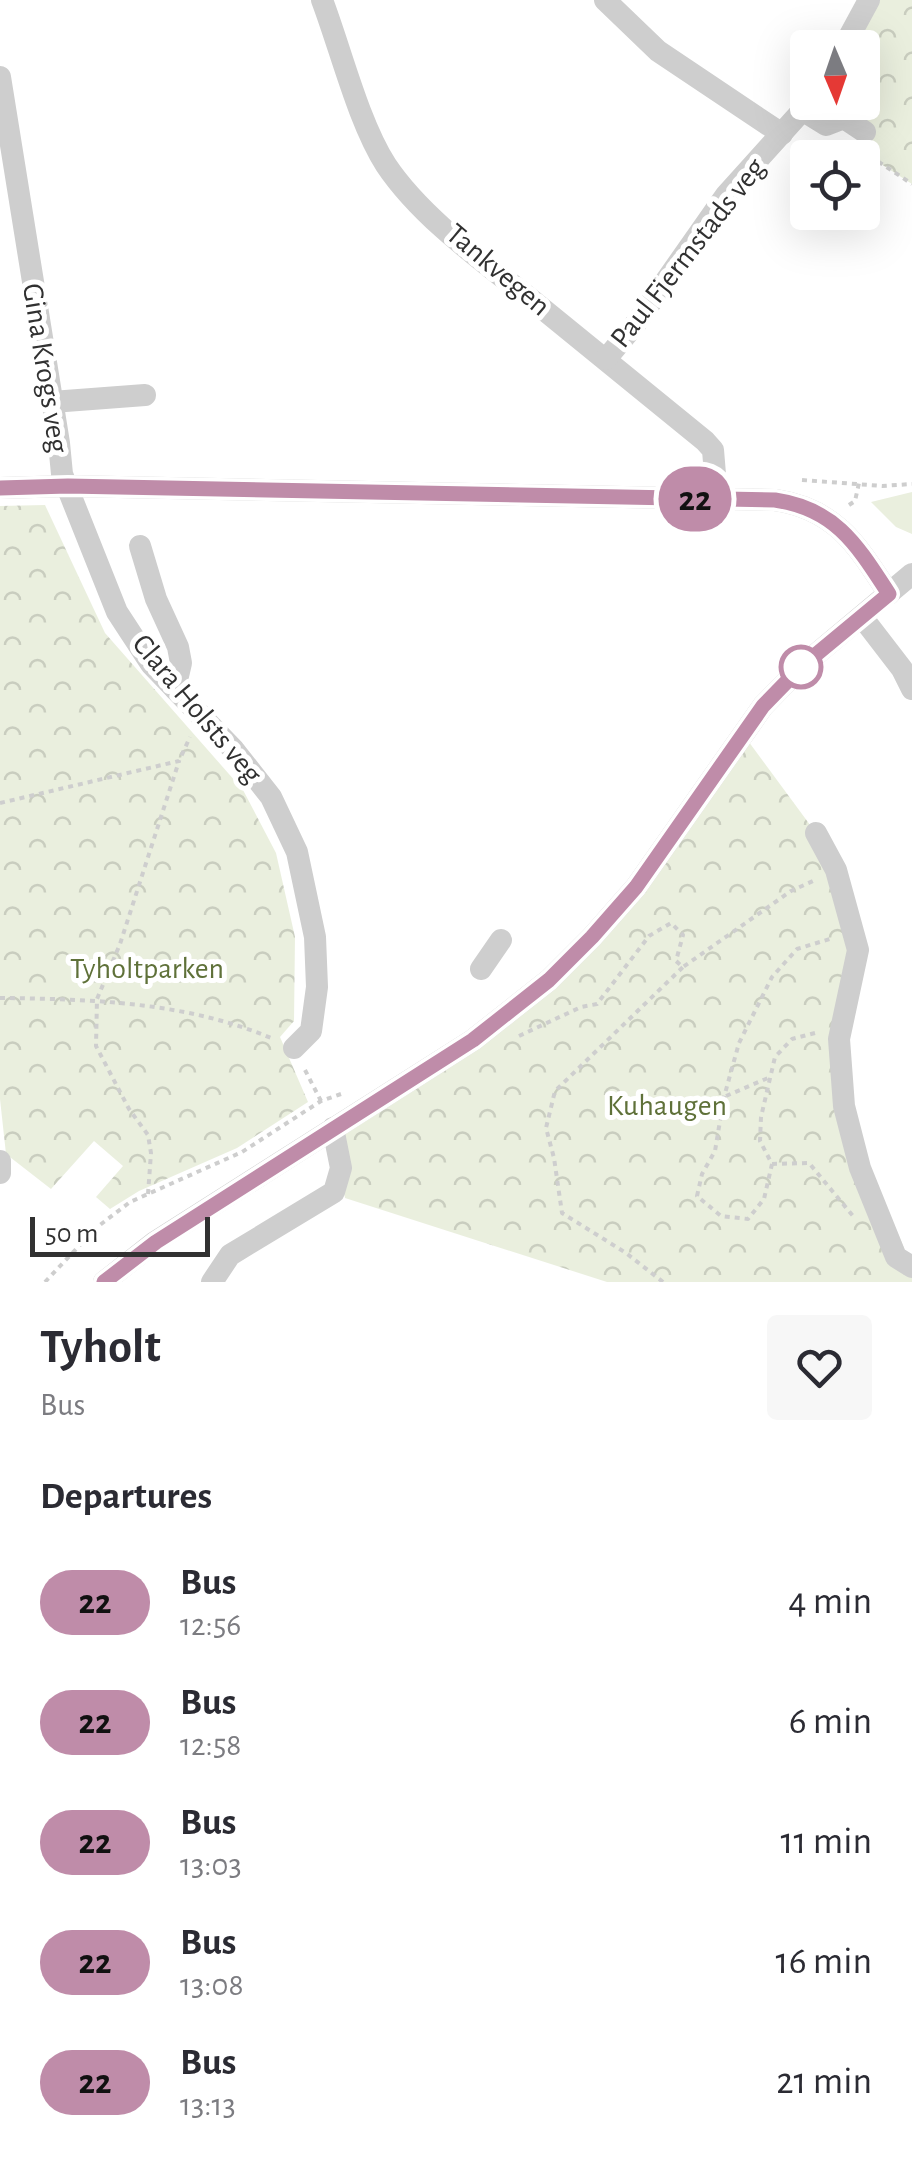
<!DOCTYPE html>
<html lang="en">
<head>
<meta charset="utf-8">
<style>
  :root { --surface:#fff; --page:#f7f7f7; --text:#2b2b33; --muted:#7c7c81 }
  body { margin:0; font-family:"Alegreya Sans",sans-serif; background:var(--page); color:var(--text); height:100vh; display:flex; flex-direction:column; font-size:38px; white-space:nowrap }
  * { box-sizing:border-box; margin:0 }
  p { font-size:32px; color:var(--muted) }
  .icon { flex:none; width:55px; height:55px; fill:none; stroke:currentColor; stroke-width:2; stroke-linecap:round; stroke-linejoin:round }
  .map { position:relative; height:1282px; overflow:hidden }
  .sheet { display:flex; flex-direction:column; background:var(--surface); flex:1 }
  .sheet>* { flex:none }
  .badge { padding:0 20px; border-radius:32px; font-size:35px; line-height:65px }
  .needle { width:65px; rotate:178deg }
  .fabs { position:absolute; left:790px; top:30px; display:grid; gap:20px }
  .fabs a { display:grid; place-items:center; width:90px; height:90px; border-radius:10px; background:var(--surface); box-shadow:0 10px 40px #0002; font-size:50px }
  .scale { position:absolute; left:30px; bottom:25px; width:180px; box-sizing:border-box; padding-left:10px; border:5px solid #313131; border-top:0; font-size:28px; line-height:35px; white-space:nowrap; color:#313131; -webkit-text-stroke:8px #fff; paint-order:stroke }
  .map>.badge { position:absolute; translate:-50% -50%; box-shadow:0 0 0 5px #fff }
  h2 { padding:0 40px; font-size:38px; line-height:90px }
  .round { display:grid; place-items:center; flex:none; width:105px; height:105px; border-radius:10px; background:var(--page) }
  .summary { display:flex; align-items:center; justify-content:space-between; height:170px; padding:0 40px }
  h1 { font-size:48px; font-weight:600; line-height:75px }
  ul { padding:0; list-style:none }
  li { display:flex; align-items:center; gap:30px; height:120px; padding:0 40px }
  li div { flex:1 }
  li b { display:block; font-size:38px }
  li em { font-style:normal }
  li .badge { min-width:110px; font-weight:700; text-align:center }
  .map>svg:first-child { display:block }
  .green { fill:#eaefde }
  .forest { fill:url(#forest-crowns) }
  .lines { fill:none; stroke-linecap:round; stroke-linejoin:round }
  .path { stroke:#cecece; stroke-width:4; stroke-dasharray:5 5; stroke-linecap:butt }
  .minor { stroke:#cecece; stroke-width:22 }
  .line-casing { stroke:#fff; stroke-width:22 }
  .line { stroke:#bf8ca9; stroke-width:15 }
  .stop-dot { fill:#fff; stroke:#bf8ca9; stroke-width:5 }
  .labels { text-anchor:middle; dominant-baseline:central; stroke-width:10; stroke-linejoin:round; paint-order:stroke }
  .street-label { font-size:30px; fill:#313131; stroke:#fff }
  .park-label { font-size:30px; fill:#5f7139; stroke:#fff }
</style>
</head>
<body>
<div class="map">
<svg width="912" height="1282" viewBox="0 0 912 1282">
  <defs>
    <pattern id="forest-crowns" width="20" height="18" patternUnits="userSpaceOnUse" patternTransform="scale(2.5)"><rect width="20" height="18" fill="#eaefde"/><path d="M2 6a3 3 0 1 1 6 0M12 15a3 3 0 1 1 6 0" fill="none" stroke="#c9cdbf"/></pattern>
  </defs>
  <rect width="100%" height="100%" fill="#fff"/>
  <path class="green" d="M 912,492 L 912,534 L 896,527 L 871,502 Z"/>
  <g class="forest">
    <path d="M 868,0 L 912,0 L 912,184 L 861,151 L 864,132 L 856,126 L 866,113 L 862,48 L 843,48 Z"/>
    <path d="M 45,505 L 105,633 L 243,790 L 276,853 L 295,937 L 294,1021 L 280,1037 L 308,1102 L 237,1148 L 139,1191 L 110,1209 L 96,1197 L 123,1166 L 94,1141 L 51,1189 L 6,1154 L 0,1099 L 0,506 Z"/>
    <path d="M 743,734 L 816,833 L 855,931 L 844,1106 L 912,1267 L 912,1282 L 607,1282 L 345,1198 L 333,1128 L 518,1007 L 648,870 Z"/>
  </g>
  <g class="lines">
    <g class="path">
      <path d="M 870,156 L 912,184"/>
      <path d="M 802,480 L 882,486 L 912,484"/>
      <path d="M 849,505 L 855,501 L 859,483"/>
      <path d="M 0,803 L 179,761 L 190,737"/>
      <path d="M 0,998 C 91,999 186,1002 271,1038"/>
      <path d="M 815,1033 L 792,1039 L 775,1057 L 761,1117 L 760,1141 L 772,1164 L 764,1199 L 748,1219 L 721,1216 L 697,1196 L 702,1174 L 715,1151 L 724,1097 L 739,1043 L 772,977 L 797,949 L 833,938"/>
      <path d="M 519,1036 L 581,1007 L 597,1004 L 649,936 L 671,923 L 683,935 L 676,961 L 683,967 L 791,891 L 813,881"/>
      <path d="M 305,1070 L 321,1101"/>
      <path d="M 726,1096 L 768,1078"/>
      <path d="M 772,1164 L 809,1163 L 853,1216"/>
      <path d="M 148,1194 L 151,1153 L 148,1135 L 129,1109 L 96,1046 L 97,999 L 120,944 L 179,761"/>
      <path d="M 45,1282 L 96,1228 L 130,1202 L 242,1152 L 321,1101 L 341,1094"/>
      <path d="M 663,1282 L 626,1253 L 562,1213 L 554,1158 L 546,1128 L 555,1091 L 683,967"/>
    </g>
    <g class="minor">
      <path d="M 322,0 C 341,50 358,121 386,165 C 422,219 488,265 538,305 C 594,350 649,396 705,441 L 713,450 L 717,499"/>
      <path d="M 605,0 L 658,51 L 782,134"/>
      <path d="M 843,48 L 869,0"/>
      <path d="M 0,77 L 59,443 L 62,474 L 117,612 L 151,664 L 234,750 L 271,797 L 297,852 L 315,937 L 317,987 L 311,1031 L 294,1048"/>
      <path d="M 805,112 L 826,125 L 844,118 L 865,132"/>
      <path d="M 606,359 L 637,322 L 726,195 L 810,102"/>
      <path d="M 52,402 L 145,395"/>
      <path d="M 0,488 L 68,486 L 775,500 C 836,509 857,545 889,594"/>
      <path d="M 140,546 L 156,599 L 178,647 L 181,663 L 175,689"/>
      <path d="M 862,617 L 902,669 L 912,689"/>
      <path d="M 816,833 L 836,870 L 858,950 L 839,1039 L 844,1106 L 860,1168 L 896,1257 L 912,1267"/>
      <path d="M 481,969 L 501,940"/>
      <path d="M 0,1161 L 0,1173"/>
      <path d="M 104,1282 L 155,1242 L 473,1040 L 549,980 L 592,937 L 636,887 L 763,706 L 801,667 L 912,574"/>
      <path d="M 212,1282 L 230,1255 L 334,1192 L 341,1168 L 333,1128"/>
    </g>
  </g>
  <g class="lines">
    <g class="line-casing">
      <path id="line" d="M 0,488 L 68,486 L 775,500 C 836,509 857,545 889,594 L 801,667 L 763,706 L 636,887 L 592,937 L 549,980 L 473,1040 L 156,1242 L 104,1282"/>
    </g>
    <use href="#line" class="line"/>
  </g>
  <circle class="stop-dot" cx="801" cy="667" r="20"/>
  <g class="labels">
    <g class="street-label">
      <text transform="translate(688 253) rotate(-52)">Paul Fjermstads veg</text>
      <text transform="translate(498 270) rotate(40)">Tankvegen</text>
      <text transform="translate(45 368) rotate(81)">Gina Krogs veg</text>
      <text transform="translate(197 709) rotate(50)">Clara Holsts veg</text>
    </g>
    <g class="park-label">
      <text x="147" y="969">Tyholtparken</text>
      <text x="667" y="1106">Kuhaugen</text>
    </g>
  </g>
</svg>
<div class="fabs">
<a><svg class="needle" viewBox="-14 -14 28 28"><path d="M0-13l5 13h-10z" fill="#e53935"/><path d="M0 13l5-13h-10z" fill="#7c7c81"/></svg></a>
<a><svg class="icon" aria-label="locate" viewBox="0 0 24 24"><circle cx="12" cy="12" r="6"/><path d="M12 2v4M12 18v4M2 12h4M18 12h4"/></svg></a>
</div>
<div class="scale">50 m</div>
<b class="badge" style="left:695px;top:499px;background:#bf8ca9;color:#111">22</b>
</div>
<section class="sheet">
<div class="summary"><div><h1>Tyholt</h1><p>Bus</p></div><a class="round"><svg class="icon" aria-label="heart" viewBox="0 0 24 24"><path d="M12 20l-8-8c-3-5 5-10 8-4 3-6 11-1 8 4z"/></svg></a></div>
<h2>Departures</h2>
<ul>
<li><span class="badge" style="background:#bf8ca9;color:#111">22</span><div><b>Bus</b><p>12:56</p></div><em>4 min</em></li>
<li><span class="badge" style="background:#bf8ca9;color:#111">22</span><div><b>Bus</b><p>12:58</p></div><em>6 min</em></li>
<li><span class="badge" style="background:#bf8ca9;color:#111">22</span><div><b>Bus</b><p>13:03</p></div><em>11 min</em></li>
<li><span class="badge" style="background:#bf8ca9;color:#111">22</span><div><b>Bus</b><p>13:08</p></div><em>16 min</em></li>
<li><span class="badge" style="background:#bf8ca9;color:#111">22</span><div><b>Bus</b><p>13:13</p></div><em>21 min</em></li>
</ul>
</section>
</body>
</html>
